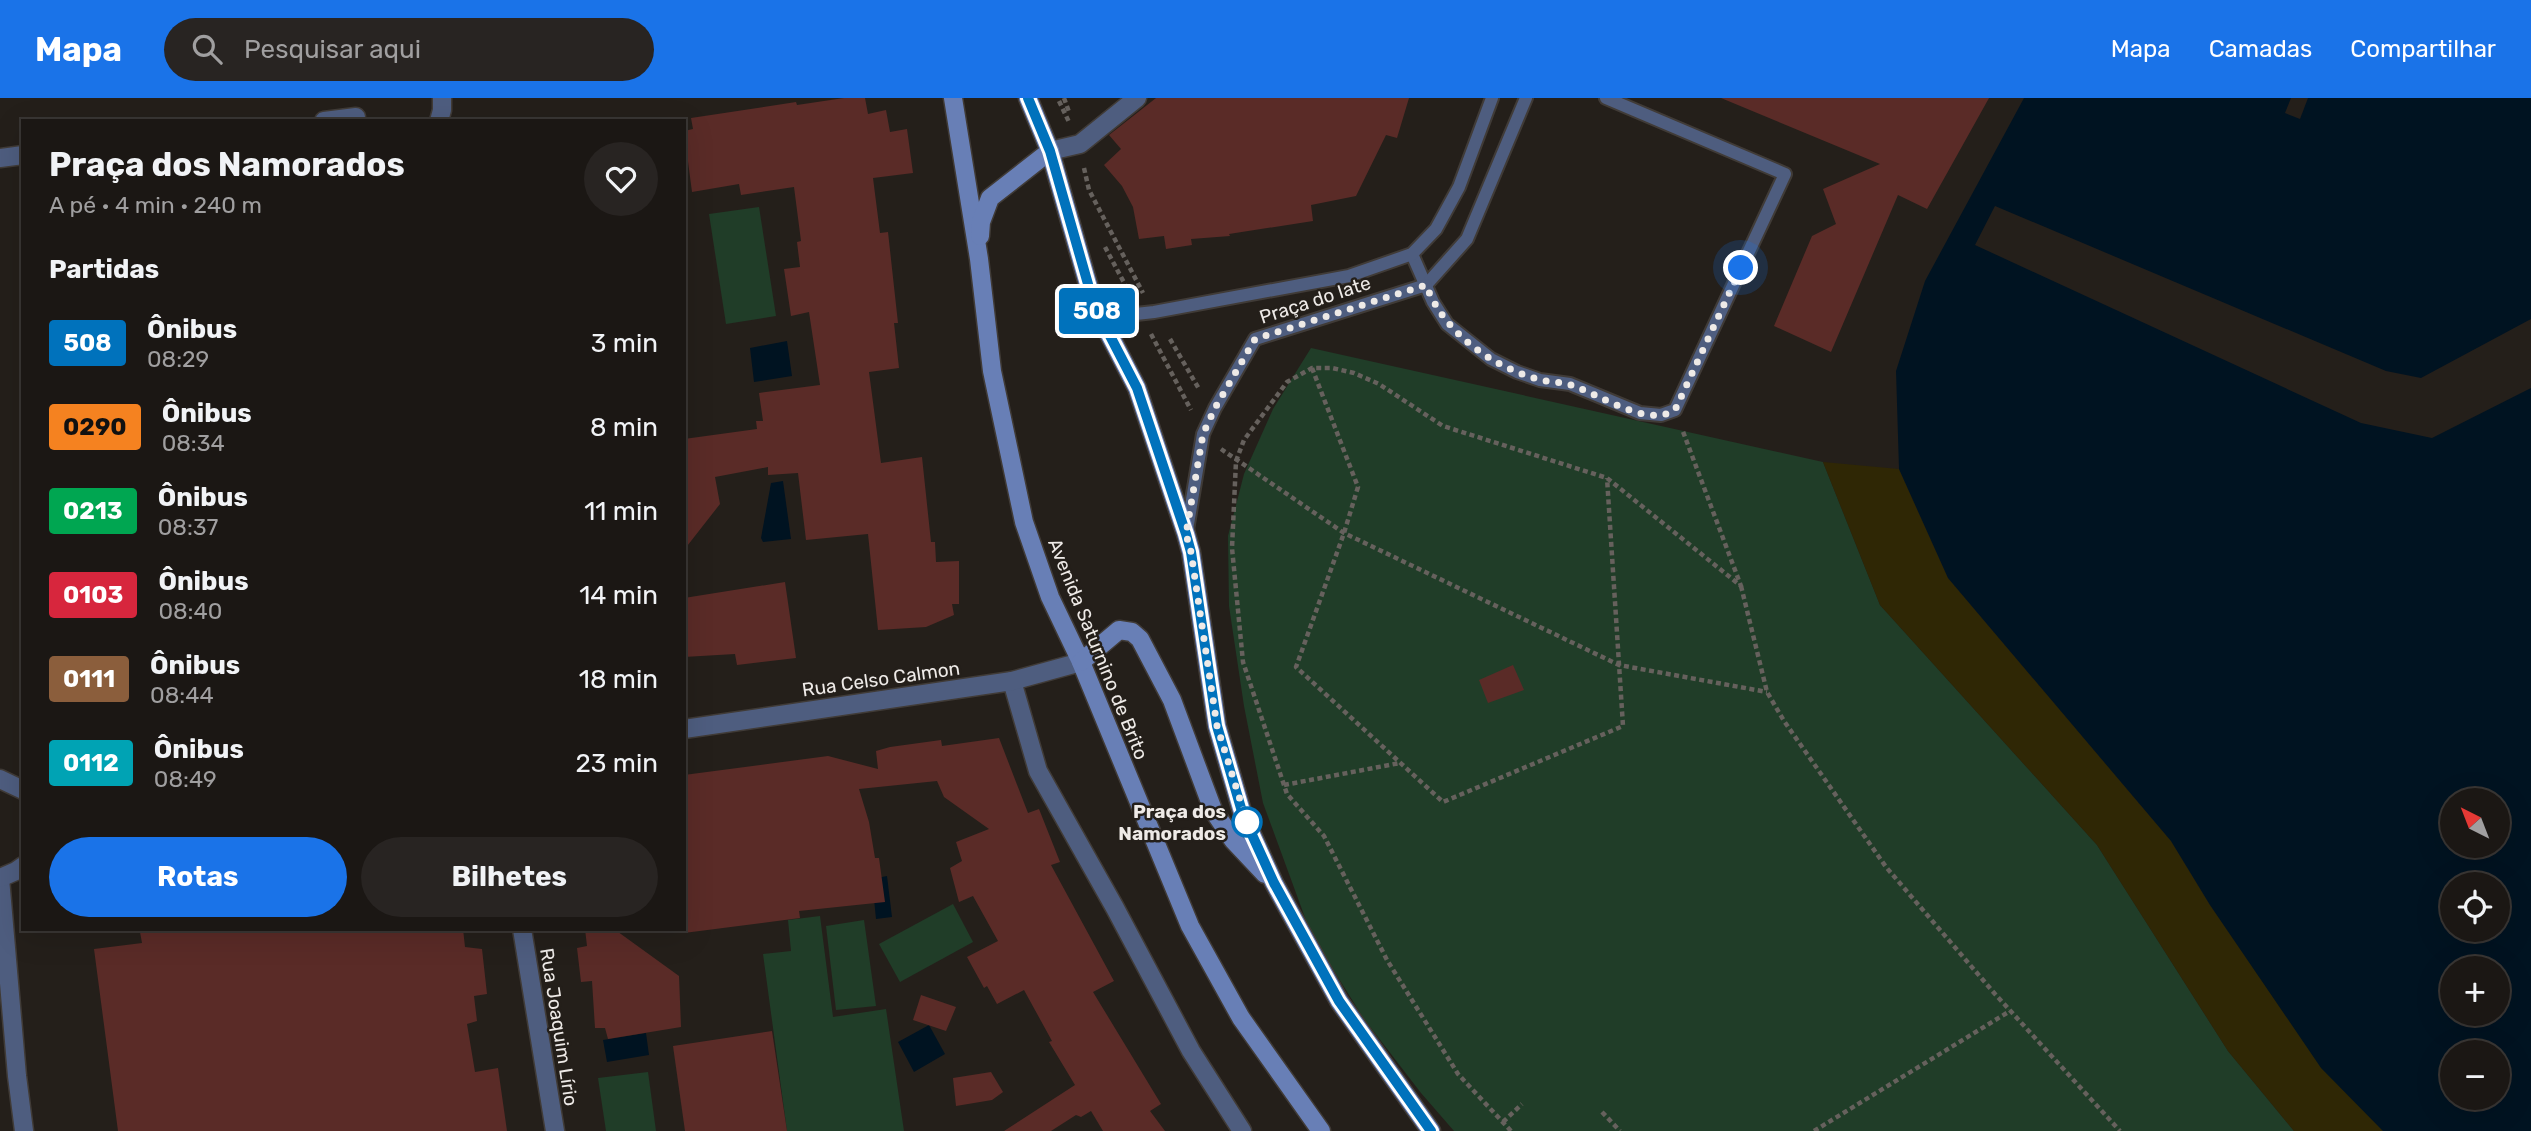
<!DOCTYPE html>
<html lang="pt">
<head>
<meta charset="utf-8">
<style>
  :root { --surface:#1b1714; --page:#282422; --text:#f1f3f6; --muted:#a09fa0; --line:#393634; --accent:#1a73e8 }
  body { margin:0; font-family:Rubik,sans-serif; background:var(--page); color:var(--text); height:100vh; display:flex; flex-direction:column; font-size:26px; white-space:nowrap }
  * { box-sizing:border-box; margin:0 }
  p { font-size:23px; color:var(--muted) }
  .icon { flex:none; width:38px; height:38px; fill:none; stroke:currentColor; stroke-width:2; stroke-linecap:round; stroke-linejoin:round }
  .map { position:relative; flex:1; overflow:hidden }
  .drawer { position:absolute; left:21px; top:21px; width:665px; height:812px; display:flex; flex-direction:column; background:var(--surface); border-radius:0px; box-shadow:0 7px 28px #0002,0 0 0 2px var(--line) }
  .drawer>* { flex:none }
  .badge { padding:0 14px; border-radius:5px; font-size:24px; line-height:46px }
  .needle { width:46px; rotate:318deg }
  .buttons { position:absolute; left:2440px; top:690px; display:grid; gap:14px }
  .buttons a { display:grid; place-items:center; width:70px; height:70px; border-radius:50%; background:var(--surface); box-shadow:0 7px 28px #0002,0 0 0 2px var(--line); font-size:35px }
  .you { position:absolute; width:35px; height:35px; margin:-18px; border:5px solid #fff; border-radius:50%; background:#1a73e8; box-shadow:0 0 0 10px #1a73e833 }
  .map>.badge { position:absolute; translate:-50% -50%; box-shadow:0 0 0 4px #fff }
  h2 { padding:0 28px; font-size:26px; line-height:63px }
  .round { display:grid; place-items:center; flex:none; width:74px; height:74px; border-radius:37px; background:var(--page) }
  .headline { display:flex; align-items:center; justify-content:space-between; height:119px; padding:0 28px }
  h1 { font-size:33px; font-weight:700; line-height:52px }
  .button { display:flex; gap:14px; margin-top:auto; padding:14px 28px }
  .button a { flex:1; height:80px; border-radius:42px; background:var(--accent); color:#fff; font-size:28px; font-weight:700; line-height:80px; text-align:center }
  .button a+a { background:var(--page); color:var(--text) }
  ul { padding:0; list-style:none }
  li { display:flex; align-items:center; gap:21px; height:84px; padding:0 28px }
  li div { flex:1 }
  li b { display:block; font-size:26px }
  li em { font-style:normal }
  li .badge { min-width:77px; font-weight:700; text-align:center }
  header { display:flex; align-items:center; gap:42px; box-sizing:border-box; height:98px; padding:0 35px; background:var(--accent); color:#fff }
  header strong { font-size:33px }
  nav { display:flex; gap:38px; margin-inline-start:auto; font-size:24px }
  .search { width:490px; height:63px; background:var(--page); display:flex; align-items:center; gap:18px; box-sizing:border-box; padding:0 24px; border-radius:38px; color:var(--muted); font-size:26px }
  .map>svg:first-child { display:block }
  .green { fill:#203d28 }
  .sand { fill:#2f2705 }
  .water { fill:#001321; fill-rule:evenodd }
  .pier { fill:#241f1a }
  .building { fill:#5a2b27 }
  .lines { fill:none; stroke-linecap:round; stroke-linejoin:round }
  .service-casing { stroke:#403b37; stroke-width:16 }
  .minor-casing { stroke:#403b37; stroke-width:21 }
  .tertiary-casing { stroke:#403b37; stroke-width:21 }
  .secondary-casing { stroke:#403b37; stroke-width:21 }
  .path { stroke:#66615d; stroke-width:4.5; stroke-dasharray:5 3.5; stroke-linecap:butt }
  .service { stroke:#4e5d7f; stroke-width:12 }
  .minor { stroke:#4e5d7f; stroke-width:18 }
  .tertiary { stroke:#4e5d7f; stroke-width:18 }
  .secondary { stroke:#687fb6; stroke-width:18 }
  .line-casing { stroke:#fff; stroke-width:16 }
  .line { stroke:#0072bc; stroke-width:10 }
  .walk { stroke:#eeeae7; stroke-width:7; stroke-dasharray:0 12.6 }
  .stop-dot { fill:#fff; stroke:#0072bc; stroke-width:3.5 }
  .labels { text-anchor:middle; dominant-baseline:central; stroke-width:5; stroke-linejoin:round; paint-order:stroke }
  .street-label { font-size:19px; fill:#eeeae7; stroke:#241f1a }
  .stop-label { font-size:19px; font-weight:bold; fill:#eeeae7; stroke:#241f1a; text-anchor:end }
</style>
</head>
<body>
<header>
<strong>Mapa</strong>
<div class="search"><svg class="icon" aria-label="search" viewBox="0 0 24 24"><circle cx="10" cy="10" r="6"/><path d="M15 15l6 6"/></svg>Pesquisar aqui</div>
<nav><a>Mapa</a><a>Camadas</a><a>Compartilhar</a></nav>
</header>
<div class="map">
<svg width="2531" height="1033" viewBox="0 0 2531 1033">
  <rect width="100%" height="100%" fill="#241f1a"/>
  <g class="green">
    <path d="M 759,109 L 776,218 L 726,226 L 709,116 Z"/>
    <path d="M 1311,250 L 1823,364 L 1880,507 L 2097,747 L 2228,953 L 2294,1033 L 1454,1033 L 1421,995 L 1364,921 L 1311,836 L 1263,705 L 1244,608 L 1229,508 L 1228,438 L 1244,376 L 1273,311 Z"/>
    <path d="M 953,806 L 973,844 L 900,884 L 879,846 Z"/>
    <path d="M 820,818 L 833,919 L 886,911 L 904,1033 L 787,1033 L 763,856 L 791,853 L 788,822 Z"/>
    <path d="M 864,822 L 876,908 L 836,912 L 826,828 Z"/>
    <path d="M 648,974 L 656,1033 L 606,1033 L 598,980 Z"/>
  </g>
  <path class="sand" d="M 1823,364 L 1899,371 L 1948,480 L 2171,743 L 2210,807 L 2285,916 L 2342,991 L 2383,1033 L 2294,1033 L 2228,953 L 2097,747 L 1880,507 Z"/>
  <g class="water">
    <path d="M 2024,0 L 2531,0 L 2531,1033 L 2383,1033 L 2321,970 L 2210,807 L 2171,743 L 1948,480 L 1899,371 L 1896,273 L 1925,183 ZM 2452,702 L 2497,702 L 2497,747 L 2452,747 ZM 2452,786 L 2497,786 L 2497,831 L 2452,831 ZM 2452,870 L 2497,870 L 2497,915 L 2452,915 ZM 2452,954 L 2497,954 L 2497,999 L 2452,999 Z"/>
    <path d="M 787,243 L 792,278 L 754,284 L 750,250 Z"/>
    <path d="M 783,383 L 791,441 L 763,444 L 761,440 L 771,385 Z"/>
    <path d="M 887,778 L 892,819 L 876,821 L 872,781 Z"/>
    <path d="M 929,927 L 945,956 L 914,974 L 898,944 Z"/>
    <path d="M 646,935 L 649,957 L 607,964 L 603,942 Z"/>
  </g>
  <g class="pier">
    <path d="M 2291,0 L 2308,0 L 2300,21 L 2285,15 Z"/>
    <path d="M 1995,108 L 2386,273 L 2421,280 L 2531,221 L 2531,290 L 2432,340 L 2361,325 L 1975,147 Z"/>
  </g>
  <g class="building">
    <path d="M 844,0 L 865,0 L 868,16 L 886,12 L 890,34 L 907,31 L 913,75 L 873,80 L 880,135 L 888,134 L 898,225 L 894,225 L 899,270 L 869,274 L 881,365 L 922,359 L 931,444 L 935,444 L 936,464 L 959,463 L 959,506 L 952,506 L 954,517 L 926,529 L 878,532 L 868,436 L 806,442 L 798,375 L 768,377 L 768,369 L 715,379 L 720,406 L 684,452 L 684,341 L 757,331 L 756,323 L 763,323 L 759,295 L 820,287 L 809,214 L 791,218 L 784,171 L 800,169 L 797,144 L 801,143 L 794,89 L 741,97 L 739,86 L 692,94 L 684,33 L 693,31 L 691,20 L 796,4 L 797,7 Z"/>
    <path d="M 1156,0 L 1409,0 L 1397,40 L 1386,37 L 1356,98 L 1311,107 L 1313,123 L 1229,136 L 1230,138 L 1191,141 L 1192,147 L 1166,151 L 1164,138 L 1139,141 L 1133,109 L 1122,88 L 1104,67 L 1121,51 L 1109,37 Z"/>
    <path d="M 1721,0 L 1989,0 L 1927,111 L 1898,97 L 1831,254 L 1774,228 L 1812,138 L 1836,126 L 1823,91 L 1880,66 Z"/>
    <path d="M 785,484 L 796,560 L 737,567 L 735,556 L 684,559 L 684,500 Z"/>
    <path d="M 1513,567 L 1524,592 L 1488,605 L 1479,582 Z"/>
    <path d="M 999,640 L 1028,715 L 1039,711 L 1060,764 L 1051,767 L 1114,883 L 1093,894 L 1161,1006 L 1150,1013 L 1165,1033 L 1103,1033 L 1091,1013 L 1081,1019 L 1076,1017 L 1051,1033 L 1004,1033 L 1075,987 L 1049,944 L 1052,943 L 1024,892 L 997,906 L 987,888 L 984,890 L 967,859 L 998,843 L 973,798 L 959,804 L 950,770 L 962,763 L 956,744 L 989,731 L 944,699 L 937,683 L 859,691 L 869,724 L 875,760 L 879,760 L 885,804 L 799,813 L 800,820 L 684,835 L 684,677 L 828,658 L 878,671 L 876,653 L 890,649 L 941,642 L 942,648 Z"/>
    <path d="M 171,831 L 463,831 L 465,849 L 482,851 L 487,896 L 474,898 L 477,923 L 467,926 L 475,974 L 498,970 L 507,1033 L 118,1033 L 94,851 L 142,845 L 140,834 Z"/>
    <path d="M 585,831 L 614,831 L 679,878 L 681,929 L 608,941 L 605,930 L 595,930 L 592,883 L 581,884 L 577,850 L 587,848 Z"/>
    <path d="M 921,897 L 956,909 L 946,933 L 913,922 Z"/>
    <path d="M 772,933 L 787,1033 L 685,1033 L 673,948 Z"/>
    <path d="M 991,974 L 1003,994 L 992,1002 L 956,1008 L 953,980 Z"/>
  </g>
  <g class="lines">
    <g class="service-casing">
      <g id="service">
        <path d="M 1412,156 L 1433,204 L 1447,226 L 1491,261 L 1517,274 L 1540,282 L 1570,286 L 1640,315 L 1661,317 L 1675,312 L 1785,76 L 1606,0"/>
        <path d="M 1426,187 L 1467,141 L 1526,0"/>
        <path d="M 1094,207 L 1127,217 L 1154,214 L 1349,178 L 1412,156 L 1436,131 L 1459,89 L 1492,0"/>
        <path d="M 1187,432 L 1203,336 L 1215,310 L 1255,241 L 1426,187"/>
      </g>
    </g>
    <g class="minor-casing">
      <g id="minor">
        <path d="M 1050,53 L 1080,46 L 1137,0"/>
        <path d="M 1012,583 L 1038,673 L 1115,810 L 1191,953 L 1242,1033"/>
        <path d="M 684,631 L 1012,583 L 1081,564"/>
        <path d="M 0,681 L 23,692"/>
        <path d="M 0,780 L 17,978 L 24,1033"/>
        <path d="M 0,780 L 16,773 L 23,768"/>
        <path d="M 522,831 L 555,1033"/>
      </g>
    </g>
    <g class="tertiary-casing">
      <g id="tertiary">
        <path d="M 324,23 L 356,19"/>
        <path d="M 439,23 L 442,12 L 442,0"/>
        <path d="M 0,60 L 23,57"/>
      </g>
    </g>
    <g class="secondary-casing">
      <g id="secondary">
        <path d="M 953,0 L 979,161 L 992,273 L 1024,424 L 1050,499 L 1081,564 L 1190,828 L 1241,920 L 1321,1033"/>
        <path d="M 1028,0 L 1050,53 L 1094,207 L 1137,290 L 1186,436 L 1191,454 L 1217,628 L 1243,717 L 1274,785 L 1339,903 L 1431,1033"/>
        <path d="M 980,138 L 981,124 L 990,100 L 1050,53"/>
        <path d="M 1081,564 L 1119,532 L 1132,534 L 1140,541 L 1172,602 L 1213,712 L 1233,742 L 1265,776"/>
      </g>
    </g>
    <g class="path">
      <path d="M 1064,0 L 1069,14"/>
      <path d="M 1059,3 L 1069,24"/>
      <path d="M 1084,70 L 1089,92 L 1143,195"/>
      <path d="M 1105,149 L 1129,194"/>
      <path d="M 1151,236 L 1191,312"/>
      <path d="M 1170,241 L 1199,291"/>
      <path d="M 1312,270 L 1358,389 L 1344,435 L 1296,569 L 1443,704 L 1623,628 L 1607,380"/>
      <path d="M 1221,351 L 1344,435 L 1619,567 L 1767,594"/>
      <path d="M 1741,488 L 1767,594 L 1784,623 L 1886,769 L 1995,896 L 2120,1033"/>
      <path d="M 1284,687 L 1400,665"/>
      <path d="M 1602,1014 L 1620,1033"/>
      <path d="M 1503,1024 L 1522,1006"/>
      <path d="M 1511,1033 L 1458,976 L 1387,862 L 1324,738 L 1287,696 L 1243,564 L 1232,450 L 1236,363 L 1244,342 L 1287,284 L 1312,270 L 1332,270 L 1354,275 L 1379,286 L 1443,328 L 1607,380 L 1741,488 L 1682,331"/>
      <path d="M 1814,1033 L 2010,913"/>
    </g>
    <use href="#service" class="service"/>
    <use href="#minor" class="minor"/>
    <use href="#tertiary" class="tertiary"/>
    <use href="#secondary" class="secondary"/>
  </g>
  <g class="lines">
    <g class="line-casing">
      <path id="line" d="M 1028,0 L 1050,53 L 1094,207 L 1137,290 L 1186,436 L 1191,454 L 1217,628 L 1243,717 L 1274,785 L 1339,903 L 1431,1033"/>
    </g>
    <use href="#line" class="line"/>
    <path class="walk" d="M 1247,724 L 1217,628 L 1191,454 L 1186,436 L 1203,336 L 1215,310 L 1255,241 L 1426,187 C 1444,234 1489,267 1537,281 C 1549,285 1562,283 1574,288 C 1598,297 1635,320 1660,317 C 1665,317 1671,314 1675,312 L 1741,170"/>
  </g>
  <circle class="stop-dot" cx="1247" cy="724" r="14"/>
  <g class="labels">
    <g class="street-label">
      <text transform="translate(1315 202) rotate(-18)">Praça do Iate</text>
      <text transform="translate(1098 551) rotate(68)">Avenida Saturnino de Brito</text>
      <text transform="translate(881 581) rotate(-8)">Rua Celso Calmon</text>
      <text transform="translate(559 929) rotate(81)">Rua Joaquim Lírio</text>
    </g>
    <g class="stop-label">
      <text x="1226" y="713">Praça dos<tspan x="1226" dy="22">Namorados</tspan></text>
    </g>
  </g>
</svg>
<div class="buttons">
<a><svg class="needle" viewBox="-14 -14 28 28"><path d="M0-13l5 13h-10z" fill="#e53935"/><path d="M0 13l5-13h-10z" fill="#a09fa0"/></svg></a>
<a><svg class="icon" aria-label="locate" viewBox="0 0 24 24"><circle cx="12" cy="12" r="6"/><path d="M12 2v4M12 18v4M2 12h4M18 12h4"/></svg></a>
<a>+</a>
<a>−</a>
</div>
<div class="you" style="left:1741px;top:170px"></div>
<b class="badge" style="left:1097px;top:213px;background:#0072bc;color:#fff">508</b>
<section class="drawer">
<div class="headline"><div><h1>Praça dos Namorados</h1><p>A pé · 4 min · 240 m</p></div><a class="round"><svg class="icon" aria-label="heart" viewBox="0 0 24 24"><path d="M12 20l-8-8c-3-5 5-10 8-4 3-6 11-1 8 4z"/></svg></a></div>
<h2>Partidas</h2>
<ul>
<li><span class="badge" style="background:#0072bc;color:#fff">508</span><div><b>Ônibus</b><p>08:29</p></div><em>3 min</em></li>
<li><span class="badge" style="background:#f58220;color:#111">0290</span><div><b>Ônibus</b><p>08:34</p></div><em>8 min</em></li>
<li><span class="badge" style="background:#00a651;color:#fff">0213</span><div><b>Ônibus</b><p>08:37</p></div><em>11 min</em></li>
<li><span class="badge" style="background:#d7263d;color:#fff">0103</span><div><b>Ônibus</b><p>08:40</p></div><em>14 min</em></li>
<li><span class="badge" style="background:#8b5e3c;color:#fff">0111</span><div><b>Ônibus</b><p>08:44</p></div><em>18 min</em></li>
<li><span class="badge" style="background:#00a3b4;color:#fff">0112</span><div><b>Ônibus</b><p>08:49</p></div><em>23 min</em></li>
</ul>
<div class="button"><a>Rotas</a><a>Bilhetes</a></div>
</section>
</div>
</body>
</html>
